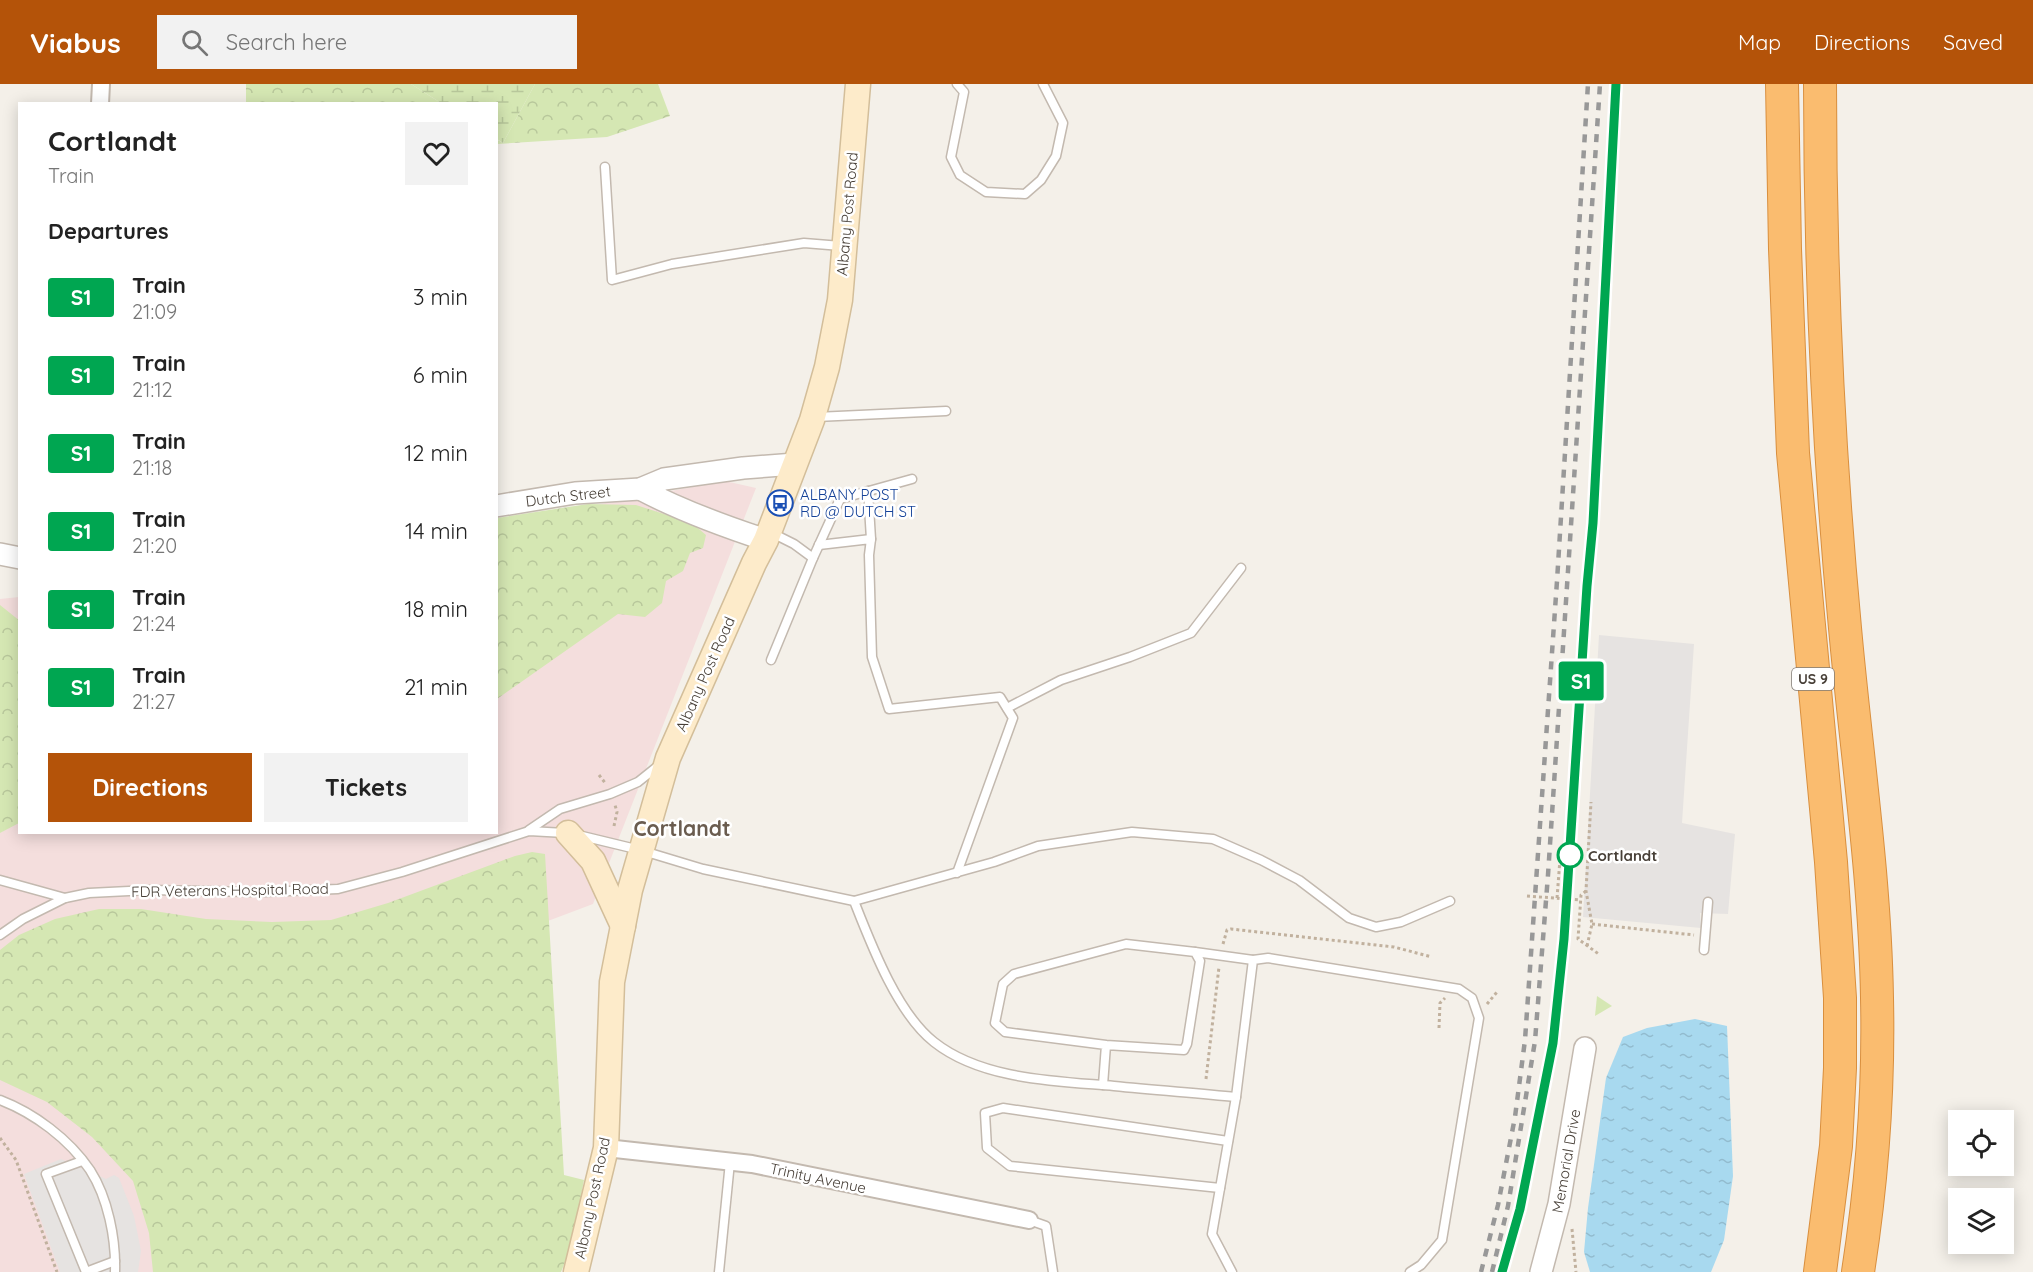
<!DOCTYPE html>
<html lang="en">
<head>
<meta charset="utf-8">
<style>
  :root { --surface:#fff; --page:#f2f2f2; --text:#222; --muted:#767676; --accent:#b45309 }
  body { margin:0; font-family:Quicksand,sans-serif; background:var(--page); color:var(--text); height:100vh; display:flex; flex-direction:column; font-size:22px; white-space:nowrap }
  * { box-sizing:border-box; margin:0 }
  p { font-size:20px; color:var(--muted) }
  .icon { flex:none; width:33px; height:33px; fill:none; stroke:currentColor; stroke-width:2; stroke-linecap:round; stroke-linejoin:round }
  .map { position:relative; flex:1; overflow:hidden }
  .side { position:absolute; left:18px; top:18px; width:480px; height:732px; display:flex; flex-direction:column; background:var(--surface); border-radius:0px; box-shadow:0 3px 15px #0003 }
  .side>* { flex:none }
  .badge { padding:0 12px; border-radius:4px; font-size:21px; line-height:39px }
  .fabs { position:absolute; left:1948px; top:1026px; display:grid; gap:12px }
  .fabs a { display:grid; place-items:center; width:66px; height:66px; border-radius:0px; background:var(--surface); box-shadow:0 3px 15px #0003; font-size:30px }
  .map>.badge { position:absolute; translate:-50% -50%; box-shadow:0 0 0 3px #fff }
  h2 { padding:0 30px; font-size:22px; line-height:54px }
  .round { display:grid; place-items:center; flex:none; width:63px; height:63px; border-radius:0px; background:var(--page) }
  .headline { display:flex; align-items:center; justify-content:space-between; height:102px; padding:0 30px }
  h1 { font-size:28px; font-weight:700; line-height:45px }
  .primary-button { display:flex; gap:12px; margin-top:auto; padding:12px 30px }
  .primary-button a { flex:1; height:69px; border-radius:0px; background:var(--accent); color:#fff; font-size:24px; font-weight:700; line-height:69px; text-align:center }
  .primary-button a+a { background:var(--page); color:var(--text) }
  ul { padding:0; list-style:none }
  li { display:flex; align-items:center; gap:18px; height:78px; padding:0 30px }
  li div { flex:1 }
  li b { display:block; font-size:22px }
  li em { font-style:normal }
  li .badge { min-width:66px; font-weight:700; text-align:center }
  header { display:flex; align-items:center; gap:36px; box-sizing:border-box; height:84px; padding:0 30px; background:var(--accent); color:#fff }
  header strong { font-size:28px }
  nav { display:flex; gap:33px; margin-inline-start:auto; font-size:21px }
  .search { width:420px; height:54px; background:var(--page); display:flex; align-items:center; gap:15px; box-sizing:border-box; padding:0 21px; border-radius:0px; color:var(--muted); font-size:22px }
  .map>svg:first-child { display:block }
  .medical { fill:#f4dedd }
  .green { fill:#d5e7b3 }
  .forest { fill:url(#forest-crowns) }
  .wetland { fill:url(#wetland-marsh) }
  .parking { fill:#e6e3e1 }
  .water { fill:url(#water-ripples) }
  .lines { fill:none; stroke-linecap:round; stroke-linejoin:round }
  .service-casing { stroke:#c3b9af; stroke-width:11 }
  .minor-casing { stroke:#c3b9af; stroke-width:20 }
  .tertiary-casing { stroke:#c3b9af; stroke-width:24 }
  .secondary-casing { stroke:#d3be9a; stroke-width:27 }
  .motorway-casing { stroke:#d98f3e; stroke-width:34 }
  .path { stroke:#c1b19e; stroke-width:3; stroke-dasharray:3 3; stroke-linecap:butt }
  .service { stroke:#fff; stroke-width:8 }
  .minor { stroke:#fff; stroke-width:16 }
  .tertiary { stroke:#fff; stroke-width:21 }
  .secondary { stroke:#fdebca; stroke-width:24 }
  .motorway { stroke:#fabc6f; stroke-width:32 }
  .rail { stroke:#989898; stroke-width:4.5; stroke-dasharray:8 8; stroke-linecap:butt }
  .path-bridge { stroke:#c1b19e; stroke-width:3; stroke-dasharray:3 3; stroke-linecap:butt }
  .line-casing { stroke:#fff; stroke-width:14 }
  .line { stroke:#00a651; stroke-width:9 }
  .stop-dot { fill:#fff; stroke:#00a651; stroke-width:3 }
  .labels { text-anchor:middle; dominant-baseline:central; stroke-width:5; stroke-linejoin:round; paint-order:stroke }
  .shield { fill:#fff; stroke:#7f7974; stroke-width:1.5 }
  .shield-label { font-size:14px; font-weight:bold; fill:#484038 }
  .street-label { font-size:15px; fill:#484038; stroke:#fff }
  .transit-label { font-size:15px; fill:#164399; stroke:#fff; text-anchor:start }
  .stop-label { font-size:15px; font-weight:bold; fill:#484038; stroke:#fff; text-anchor:start }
  .district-label { font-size:21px; font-weight:bold; fill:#6a5c4f; stroke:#fff }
</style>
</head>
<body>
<header>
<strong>Viabus</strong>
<div class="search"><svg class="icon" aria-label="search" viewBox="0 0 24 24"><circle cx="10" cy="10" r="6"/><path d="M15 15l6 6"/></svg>Search here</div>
<nav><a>Map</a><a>Directions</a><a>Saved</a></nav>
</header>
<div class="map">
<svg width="2033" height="1188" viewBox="0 0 2033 1188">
  <defs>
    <pattern id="forest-crowns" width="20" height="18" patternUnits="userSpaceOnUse" patternTransform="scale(1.5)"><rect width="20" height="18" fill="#d5e7b3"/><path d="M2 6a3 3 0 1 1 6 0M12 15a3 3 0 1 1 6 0" fill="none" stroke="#b8c79b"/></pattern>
    <pattern id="wetland-marsh" width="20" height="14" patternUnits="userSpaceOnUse" patternTransform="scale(1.5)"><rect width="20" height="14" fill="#d5e7b3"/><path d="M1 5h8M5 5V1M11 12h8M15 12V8" fill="none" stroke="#b8c79b"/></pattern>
    <pattern id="water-ripples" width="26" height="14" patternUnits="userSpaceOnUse" patternTransform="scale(1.5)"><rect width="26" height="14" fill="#a8d9ef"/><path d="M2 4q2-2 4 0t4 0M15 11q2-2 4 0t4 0" fill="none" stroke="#92bbce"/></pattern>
  </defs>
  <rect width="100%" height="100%" fill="#f4f0e9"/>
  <path class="medical" d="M 725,397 L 756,404 L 593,820 L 425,883 L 243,1188 L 0,1188 L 0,515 L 19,513 L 20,748 L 496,748 L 497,439 Z"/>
  <path class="green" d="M 1597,912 L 1612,922 L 1595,932 Z"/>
  <g class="forest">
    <path d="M 246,0 L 411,0 L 441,19 L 246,20 Z"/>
    <path d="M 535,0 L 658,0 L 670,32 L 607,53 L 497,60 L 496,55 L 503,59 Z"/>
    <path d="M 588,420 L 636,421 L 692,439 L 706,451 L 703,464 L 690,469 L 683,487 L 666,497 L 662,519 L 645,533 L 618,530 L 497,615 L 497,434 Z"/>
    <path d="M 0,521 L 20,537 L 19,739 L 0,749 Z"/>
    <path d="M 532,768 L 545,770 L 564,1091 L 584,1096 L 571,1163 L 561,1188 L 153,1188 L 149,1149 L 133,1097 L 92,1053 L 47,1018 L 0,996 L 0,866 L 19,851 L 55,835 L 99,825 L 141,825 L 206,835 L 272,838 L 331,836 L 388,819 L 515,772 Z"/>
  </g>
  <path class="wetland" d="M 411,0 L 535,0 L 503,59 L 497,55 L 496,20 L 441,19 Z"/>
  <g class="parking">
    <path d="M 1599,551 L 1694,560 L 1682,739 L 1735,750 L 1728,830 L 1700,829 L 1701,844 L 1583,833 Z"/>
    <path d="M 61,1075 L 106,1095 L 114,1091 L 119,1094 L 134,1132 L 141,1167 L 138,1188 L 60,1188 L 24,1090 Z"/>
  </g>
  <path class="water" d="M 1695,935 L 1727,942 L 1733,1092 L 1724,1156 L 1711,1188 L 1590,1188 L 1584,1168 L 1588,1124 L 1606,994 L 1623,953 L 1647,944 Z"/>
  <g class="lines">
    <g class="service-casing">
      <g id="service">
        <path d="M 957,0 L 964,8 L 951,73 L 960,91 L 986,108 L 1025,110 L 1041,96 L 1056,72 L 1063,39 L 1043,0"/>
        <path d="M 605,83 L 612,196 L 672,180 L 804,159 L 841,162"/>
        <path d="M 816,333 L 946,327"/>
        <path d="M 868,407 L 871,455"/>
        <path d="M 819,461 L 871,455 L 869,471 L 872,573 L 889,625 L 1000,613 L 1013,634 L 957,789"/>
        <path d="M 813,474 L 840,415 L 912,395"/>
        <path d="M 771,576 L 813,474 L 794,460 L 772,449"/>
        <path d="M 1007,624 L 1061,596 L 1130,573 L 1191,549 L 1241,484"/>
        <path d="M 529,746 L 560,725 L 610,710 L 638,698 L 658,682"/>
        <path d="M 578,751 L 640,766 L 703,785 L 854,817 C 871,860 897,929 934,958 C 982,996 1056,997 1114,1002 C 1154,1006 1195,1009 1236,1013"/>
        <path d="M 0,796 L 65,814"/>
        <path d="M 854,817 L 994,778 L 1038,762 L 1132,748 L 1213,755 L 1261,776 L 1299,796 L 1349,834 L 1376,843 L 1401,838 L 1450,817"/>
        <path d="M 0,851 L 23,835 L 65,814 L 89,809 L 149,806 L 263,808 L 338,805 L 402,788 L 529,747 L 565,749"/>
        <path d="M 1704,866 L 1708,818"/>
        <path d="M 1195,868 L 1253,876"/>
        <path d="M 1103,1001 L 1106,961 L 1005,948 L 995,939 L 1003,900 L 1014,890 L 1126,860 L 1195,868 L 1200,877 L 1187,960 L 1184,966 L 1106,961"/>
        <path d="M 0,1016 C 34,1029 69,1055 90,1086 C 108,1114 116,1155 115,1188"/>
        <path d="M 82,1077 L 46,1090 L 86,1188"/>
        <path d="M 1220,1104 L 1010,1082 L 987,1064 L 985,1029 L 1003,1024 L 1228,1057"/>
        <path d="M 1029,1136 L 1046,1142 L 1053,1188"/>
        <path d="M 86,1188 L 115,1177"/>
        <path d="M 719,1188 L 730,1078"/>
        <path d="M 1232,1188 L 1212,1150 L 1236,1013 L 1253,876 L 1268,874 L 1459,905 L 1472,914 L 1479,934 L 1442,1156 L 1421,1181 L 1410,1188"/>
      </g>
    </g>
    <g class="minor-casing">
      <g id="minor">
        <path d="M 100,20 L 101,0"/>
        <path d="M 606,1064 L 752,1080 L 1029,1136"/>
      </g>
    </g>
    <g class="tertiary-casing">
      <g id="tertiary">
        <path d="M 640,405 C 680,426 723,442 766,456"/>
        <path d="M 496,422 L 575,409 L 640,405 L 664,395 L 743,384 L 795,380"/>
        <path d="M 0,470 L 20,474"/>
        <path d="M 1541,1188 L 1559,1120 L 1585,964"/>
      </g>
    </g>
    <g class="secondary-casing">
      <g id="secondary">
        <path d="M 568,749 L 593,777 L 623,842"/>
        <path d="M 576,1188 L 606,1064 L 612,898 L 630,806 L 668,674 L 754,479 L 766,456 L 812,336 L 827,283 L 840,216 L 858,0"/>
      </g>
    </g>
    <g class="motorway-casing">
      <g id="motorway">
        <path d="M 1782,0 L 1785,165 L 1793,369 L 1831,778 L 1840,914 L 1840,984 L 1836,1062 L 1820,1188"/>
        <path d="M 1820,0 C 1820,182 1828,363 1845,544 C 1856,667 1875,790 1877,914 C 1879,1005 1872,1098 1858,1188"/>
      </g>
    </g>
    <g class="path">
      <path d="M 599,691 L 606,700"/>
      <path d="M 614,742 L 617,728 L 615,721"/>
      <path d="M 1586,807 L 1581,811 L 1578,855 L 1600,871"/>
      <path d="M 1557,814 L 1560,775"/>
      <path d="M 1592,840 L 1694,851"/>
      <path d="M 1223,860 L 1227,846 L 1231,845 L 1394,863 L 1432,873"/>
      <path d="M 1587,862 L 1592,840 L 1586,807 L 1591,718"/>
      <path d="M 1487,920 L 1497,908"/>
      <path d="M 1439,944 L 1440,919 L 1445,914"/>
      <path d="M 1206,995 L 1219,883"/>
      <path d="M 0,1054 L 16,1076 L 57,1188"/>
      <path d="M 1572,1145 L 1576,1188"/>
    </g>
    <use href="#service" class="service"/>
    <use href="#minor" class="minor"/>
    <use href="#tertiary" class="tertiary"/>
    <use href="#secondary" class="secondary"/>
    <use href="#motorway" class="motorway"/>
    <g class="rail">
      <path d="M 1481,1188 L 1498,1121 L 1515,1033 L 1525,956 L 1557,497 L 1588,0"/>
      <path d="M 1492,1188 L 1508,1122 L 1535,957 L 1548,791 L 1600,0"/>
      <path d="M 1502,1188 L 1519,1125 L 1553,959 L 1564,855 L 1587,502 L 1593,439 L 1616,0"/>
    </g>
    <path class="path-bridge" d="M 1527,812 L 1580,816"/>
  </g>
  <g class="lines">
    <g class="line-casing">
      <path id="line" d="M 1502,1188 L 1520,1125 L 1553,959 L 1564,855 L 1587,502 L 1593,439 L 1616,0"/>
    </g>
    <use href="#line" class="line"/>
  </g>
  <defs>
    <g id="bus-ring" transform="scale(1.35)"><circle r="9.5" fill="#fff" stroke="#1a4fb4" stroke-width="1.5"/><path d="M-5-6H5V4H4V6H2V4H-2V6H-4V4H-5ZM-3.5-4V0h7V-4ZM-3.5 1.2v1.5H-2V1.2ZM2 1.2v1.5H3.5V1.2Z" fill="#1a4fb4"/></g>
  </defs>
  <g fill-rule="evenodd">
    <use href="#bus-ring" x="780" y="419"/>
  </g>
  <circle class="stop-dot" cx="1570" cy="771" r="12"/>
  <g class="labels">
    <rect class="shield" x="1792" y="584" width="42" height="22" rx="4.5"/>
    <g class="shield-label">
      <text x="1813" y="595">US 9</text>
    </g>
    <g class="street-label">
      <text transform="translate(847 130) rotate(-85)">Albany Post Road</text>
      <text transform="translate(568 412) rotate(-7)">Dutch Street</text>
      <text transform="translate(705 590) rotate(-66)">Albany Post Road</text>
      <text transform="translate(230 806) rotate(-1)">FDR Veterans Hospital Road</text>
      <text transform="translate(1566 1077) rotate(-80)">Memorial Drive</text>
      <text transform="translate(818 1094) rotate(12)">Trinity Avenue</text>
      <text transform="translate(592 1114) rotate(-78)">Albany Post Road</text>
    </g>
    <g class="transit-label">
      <text x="800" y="410">ALBANY POST<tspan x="800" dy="17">RD @ DUTCH ST</tspan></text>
    </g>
    <g class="stop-label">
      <text x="1588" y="771">Cortlandt</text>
    </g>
    <g class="district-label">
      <text x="682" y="744">Cortlandt</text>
    </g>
  </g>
</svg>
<div class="fabs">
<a><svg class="icon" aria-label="locate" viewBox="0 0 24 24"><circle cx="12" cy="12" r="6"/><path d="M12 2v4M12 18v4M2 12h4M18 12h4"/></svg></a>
<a><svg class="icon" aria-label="layers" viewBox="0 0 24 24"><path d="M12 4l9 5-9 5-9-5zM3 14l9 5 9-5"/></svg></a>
</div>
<b class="badge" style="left:1581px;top:597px;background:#00a651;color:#fff">S1</b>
<section class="side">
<div class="headline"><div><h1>Cortlandt</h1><p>Train</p></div><a class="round"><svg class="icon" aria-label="heart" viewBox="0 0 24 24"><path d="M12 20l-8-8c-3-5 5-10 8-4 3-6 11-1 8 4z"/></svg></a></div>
<h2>Departures</h2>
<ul>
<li><span class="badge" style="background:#00a651;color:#fff">S1</span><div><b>Train</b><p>21:09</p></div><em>3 min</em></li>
<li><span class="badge" style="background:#00a651;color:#fff">S1</span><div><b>Train</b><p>21:12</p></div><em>6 min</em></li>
<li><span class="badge" style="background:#00a651;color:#fff">S1</span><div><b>Train</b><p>21:18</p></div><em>12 min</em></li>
<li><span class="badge" style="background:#00a651;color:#fff">S1</span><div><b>Train</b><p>21:20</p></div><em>14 min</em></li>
<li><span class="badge" style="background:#00a651;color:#fff">S1</span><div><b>Train</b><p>21:24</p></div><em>18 min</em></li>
<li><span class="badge" style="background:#00a651;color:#fff">S1</span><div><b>Train</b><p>21:27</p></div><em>21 min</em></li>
</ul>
<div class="primary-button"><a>Directions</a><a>Tickets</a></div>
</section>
</div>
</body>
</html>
